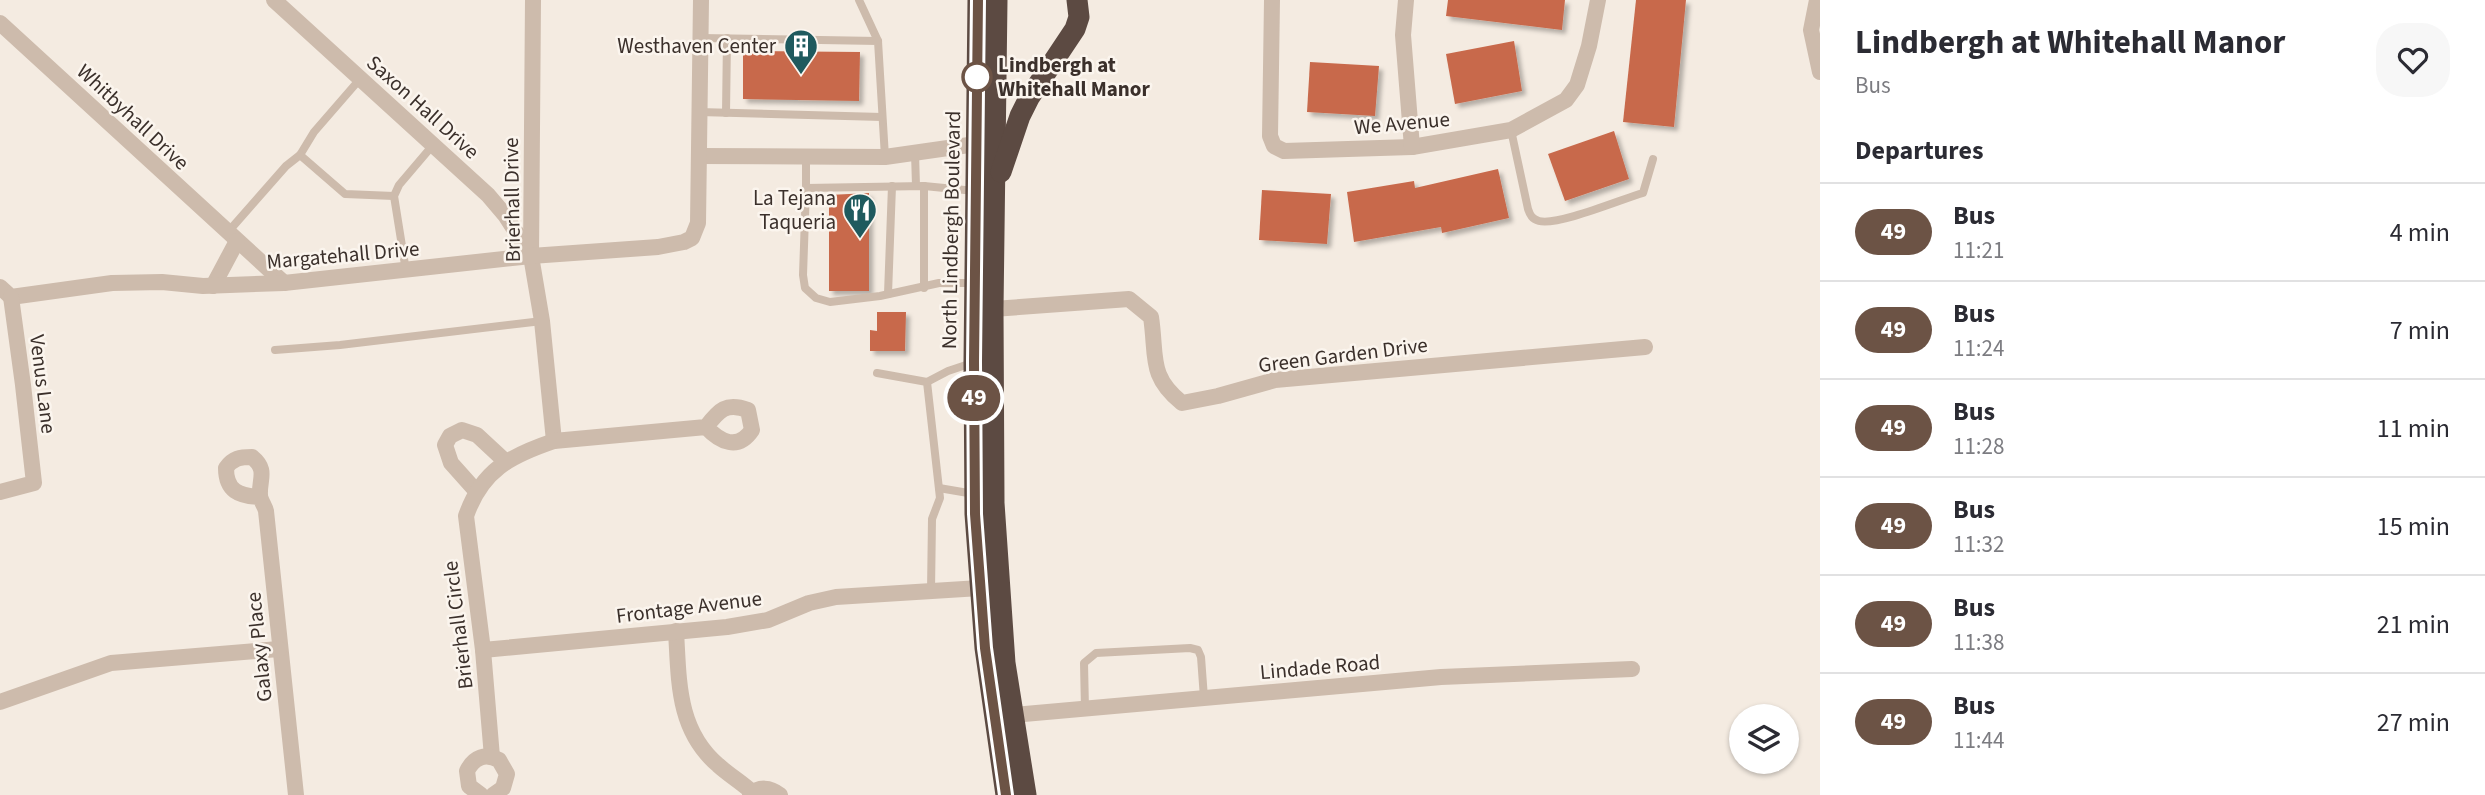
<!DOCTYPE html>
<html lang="en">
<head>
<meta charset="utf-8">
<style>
  :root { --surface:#fff; --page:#f7f7f7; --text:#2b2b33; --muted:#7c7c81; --line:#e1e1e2 }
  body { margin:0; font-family:"Source Sans 3",sans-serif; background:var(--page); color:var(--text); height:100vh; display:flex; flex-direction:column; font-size:26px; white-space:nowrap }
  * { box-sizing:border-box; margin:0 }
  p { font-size:23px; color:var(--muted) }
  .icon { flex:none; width:38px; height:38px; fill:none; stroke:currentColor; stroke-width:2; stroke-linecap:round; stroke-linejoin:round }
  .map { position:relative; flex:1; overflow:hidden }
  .panel { display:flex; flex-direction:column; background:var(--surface); width:665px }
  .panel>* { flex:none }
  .badge { padding:0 14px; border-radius:23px; font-size:24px; line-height:46px }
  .tools { position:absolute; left:1729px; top:704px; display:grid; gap:14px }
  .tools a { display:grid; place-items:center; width:70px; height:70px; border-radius:50%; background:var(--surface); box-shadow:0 2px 5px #0004; font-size:35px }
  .map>.badge { position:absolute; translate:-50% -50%; box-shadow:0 0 0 4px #fff }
  h2 { padding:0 35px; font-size:26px; line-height:63px }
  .round { display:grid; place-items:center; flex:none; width:74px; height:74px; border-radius:28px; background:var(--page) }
  .summary { display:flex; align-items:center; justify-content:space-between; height:119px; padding:0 35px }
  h1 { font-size:33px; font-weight:700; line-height:52px }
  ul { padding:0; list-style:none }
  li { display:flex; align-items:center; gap:21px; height:98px; padding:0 35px; border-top:2px solid var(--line) }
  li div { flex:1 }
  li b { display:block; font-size:26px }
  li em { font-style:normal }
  li .badge { min-width:77px; font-weight:700; text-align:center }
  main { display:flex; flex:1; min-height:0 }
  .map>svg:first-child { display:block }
  .building { fill:#c8694b; filter:url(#shadow) }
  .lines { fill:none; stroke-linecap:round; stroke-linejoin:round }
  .lane { stroke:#cdbbac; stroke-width:8 }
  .street { stroke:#cdbbac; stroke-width:16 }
  .highway { stroke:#5c4a42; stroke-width:21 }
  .line-casing { stroke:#fff; stroke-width:16 }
  .line { stroke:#6c5345; stroke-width:10 }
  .stop-dot { fill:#fff; stroke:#6c5345; stroke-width:3.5 }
  .labels { text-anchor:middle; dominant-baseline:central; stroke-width:5; stroke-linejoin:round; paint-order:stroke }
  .poi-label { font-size:21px; fill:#3b302b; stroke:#fbf5ee; text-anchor:end }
  .stop-label { font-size:21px; font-weight:bold; fill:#3b302b; stroke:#fbf5ee; text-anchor:start }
  .street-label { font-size:21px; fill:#3b302b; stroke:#fbf5ee }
</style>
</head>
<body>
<main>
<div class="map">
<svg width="1820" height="795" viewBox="0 0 1820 795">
  <defs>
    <filter id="shadow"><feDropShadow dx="4" dy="4" stdDeviation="2" flood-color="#0004"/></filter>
  </defs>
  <rect width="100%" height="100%" fill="#f4ebe1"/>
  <g class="building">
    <path d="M 1448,0 L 1565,0 L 1562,30 L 1446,16 Z"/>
    <path d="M 1636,0 L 1686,0 L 1674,127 L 1623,122 Z"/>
    <path d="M 1514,41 L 1522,91 L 1455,104 L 1446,54 Z"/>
    <path d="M 743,51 L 860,52 L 859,101 L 743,99 Z"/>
    <path d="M 1310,62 L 1379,66 L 1375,116 L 1307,112 Z"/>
    <path d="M 1614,131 L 1629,179 L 1565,201 L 1548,154 Z"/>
    <path d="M 1498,169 L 1509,218 L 1442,233 L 1441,227 L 1354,242 L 1347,192 L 1414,181 L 1415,188 Z"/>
    <path d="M 1262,190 L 1331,194 L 1327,244 L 1259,240 Z"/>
    <path d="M 869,193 L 869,291 L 829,291 L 829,195 Z"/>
    <path d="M 877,312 L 906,312 L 905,351 L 870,351 L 870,330 L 877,331 Z"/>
  </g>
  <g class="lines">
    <g class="lane">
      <path d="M 859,0 L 878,41"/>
      <path d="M 701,38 L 878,41 L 885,157"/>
      <path d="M 360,79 L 314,132 L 300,155 L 345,194 L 394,196"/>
      <path d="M 699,112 L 882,117"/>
      <path d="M 726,113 L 727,38"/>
      <path d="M 1511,130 L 1528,209 C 1530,215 1532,219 1539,221 C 1558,226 1622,199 1643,193 L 1653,159"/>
      <path d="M 915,153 L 916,186"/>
      <path d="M 806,156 L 806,188 L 924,186 L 975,191"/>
      <path d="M 806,188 L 803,275 L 805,288 L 816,298 L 830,302 L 880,296 L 939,283 L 974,283"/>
      <path d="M 228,232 L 286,166 L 300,155"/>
      <path d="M 406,271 L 394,196 L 399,185 L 433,145"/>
      <path d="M 924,288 L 924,186"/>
      <path d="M 888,294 L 892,186"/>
      <path d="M 275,350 L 340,345 L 542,321"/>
      <path d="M 877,373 L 927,382 L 940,498 L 932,519 L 931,591"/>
      <path d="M 927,382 L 948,371 L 972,363"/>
      <path d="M 939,488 L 974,494"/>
      <path d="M 1085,709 L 1084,663 L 1096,653 L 1190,648 L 1198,650 L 1201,657 L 1204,698"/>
    </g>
    <g class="street">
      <path d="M 274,0 L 488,195 L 505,215 L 530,254"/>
      <path d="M 533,0 L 531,256 L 542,321 L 554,441"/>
      <path d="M 1272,0 L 1270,136 L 1274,146 L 1284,151 L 1412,147 L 1511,130 L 1566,100 L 1577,85 L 1589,46 L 1598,0"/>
      <path d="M 1406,0 L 1403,35 L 1412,147"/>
      <path d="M 1817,0 L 1811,30 L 1820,72"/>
      <path d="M 0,23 L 284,283"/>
      <path d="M 699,156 L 885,157 L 976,144"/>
      <path d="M 213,286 L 237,241"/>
      <path d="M 0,287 L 11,297 L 112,283 L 162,282 L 203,286 L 284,283 L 531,256 L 658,247 L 684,242 L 692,238 L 698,223 L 701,0"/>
      <path d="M 993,309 L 1129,299 L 1151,317 C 1157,356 1148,376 1182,403 L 1218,396 L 1275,380 L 1645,347"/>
      <path d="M 476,491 L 451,463 L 445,445 L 450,436 L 462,430 L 477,435 L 506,462"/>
      <path d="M 0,492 L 34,483 L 23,385 L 11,297"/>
      <path d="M 259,497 C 239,496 226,491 226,468 C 233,458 240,457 252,457 C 268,470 259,479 260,495 C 260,500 265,506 266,511 L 296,795"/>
      <path d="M 676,631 C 679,681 677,730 718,765 C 729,775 741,782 752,792"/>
      <path d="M 483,650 L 727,627 L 768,620 L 809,603 L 836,597 L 980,588"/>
      <path d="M 0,702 L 111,663 L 279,649"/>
      <path d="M 1013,715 L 1441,677 L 1632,669"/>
      <path d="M 492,757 L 483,650 L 466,516 C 482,470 510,456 554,441 L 706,427 C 719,410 726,402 748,410 L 752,430 C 738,451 720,442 706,427"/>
      <path d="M 481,795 L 469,786 L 467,771 C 474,757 485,753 499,760 L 507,774 L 503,788 L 493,795"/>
      <path d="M 750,795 C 759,786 770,787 780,795"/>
    </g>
    <g class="highway">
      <path d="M 978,0 L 974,362 L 975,514 L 985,648 L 1006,795"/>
      <path d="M 997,0 L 993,309 L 994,503 L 1005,663 L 1026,795"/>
      <path d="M 1001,172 L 1020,116 L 1029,98 L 1075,29 L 1079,17 L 1077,0"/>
    </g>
  </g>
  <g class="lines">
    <g class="line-casing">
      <path id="line" d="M 978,0 L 974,362 L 975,514 L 985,648 L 1006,795"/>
    </g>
    <use href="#line" class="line"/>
  </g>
  <defs>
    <g id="building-pin" transform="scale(1.75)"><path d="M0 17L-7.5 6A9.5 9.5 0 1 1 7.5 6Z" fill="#1f5a5e" stroke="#fbf5ee"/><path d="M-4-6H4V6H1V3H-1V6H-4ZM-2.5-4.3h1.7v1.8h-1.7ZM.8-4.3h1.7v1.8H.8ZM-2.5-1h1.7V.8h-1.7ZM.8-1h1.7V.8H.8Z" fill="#fff"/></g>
    <g id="restaurant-pin" transform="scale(1.75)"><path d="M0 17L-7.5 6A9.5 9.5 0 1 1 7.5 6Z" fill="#1f5a5e" stroke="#fbf5ee"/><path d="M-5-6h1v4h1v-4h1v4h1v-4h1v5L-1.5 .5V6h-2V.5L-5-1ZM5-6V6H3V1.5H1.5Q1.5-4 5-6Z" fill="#fff"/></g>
  </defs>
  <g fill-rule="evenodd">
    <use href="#building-pin" x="801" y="46"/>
    <use href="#restaurant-pin" x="860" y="210"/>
  </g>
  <circle class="stop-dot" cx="977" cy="77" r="14"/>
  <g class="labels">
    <g class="poi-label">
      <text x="776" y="46">Westhaven Center</text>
      <text x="836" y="198">La Tejana<tspan x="836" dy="24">Taqueria</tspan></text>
    </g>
    <g class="stop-label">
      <text x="998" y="65">Lindbergh at<tspan x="998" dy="24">Whitehall Manor</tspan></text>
    </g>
    <g class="street-label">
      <text transform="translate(423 107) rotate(42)">Saxon Hall Drive</text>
      <text transform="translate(133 117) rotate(43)">Whitbyhall Drive</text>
      <text transform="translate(1402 123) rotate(-5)">We Avenue</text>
      <text transform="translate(512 200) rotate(-91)">Brierhall Drive</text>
      <text transform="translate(951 230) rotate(-89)">North Lindbergh Boulevard</text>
      <text transform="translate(343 255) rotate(-5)">Margatehall Drive</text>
      <text transform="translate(1343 355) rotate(-7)">Green Garden Drive</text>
      <text transform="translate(43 384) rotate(83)">Venus Lane</text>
      <text transform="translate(689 607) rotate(-7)">Frontage Avenue</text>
      <text transform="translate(458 625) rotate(-97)">Brierhall Circle</text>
      <text transform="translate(259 647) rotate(-96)">Galaxy Place</text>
      <text transform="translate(1320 667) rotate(-5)">Lindade Road</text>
    </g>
  </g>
</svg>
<div class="tools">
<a><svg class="icon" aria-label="layers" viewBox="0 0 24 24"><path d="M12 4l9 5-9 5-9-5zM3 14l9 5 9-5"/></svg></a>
</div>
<b class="badge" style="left:974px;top:398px;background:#6c5345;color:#fff">49</b>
</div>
<section class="panel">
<div class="summary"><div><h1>Lindbergh at Whitehall Manor</h1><p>Bus</p></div><a class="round"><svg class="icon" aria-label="heart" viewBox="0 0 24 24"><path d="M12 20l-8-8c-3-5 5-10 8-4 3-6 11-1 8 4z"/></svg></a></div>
<h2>Departures</h2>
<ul>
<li><span class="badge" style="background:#6c5345;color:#fff">49</span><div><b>Bus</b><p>11:21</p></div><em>4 min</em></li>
<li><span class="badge" style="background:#6c5345;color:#fff">49</span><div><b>Bus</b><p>11:24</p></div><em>7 min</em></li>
<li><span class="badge" style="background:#6c5345;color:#fff">49</span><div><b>Bus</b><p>11:28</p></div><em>11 min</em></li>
<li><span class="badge" style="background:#6c5345;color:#fff">49</span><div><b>Bus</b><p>11:32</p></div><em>15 min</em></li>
<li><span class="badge" style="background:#6c5345;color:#fff">49</span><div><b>Bus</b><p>11:38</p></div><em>21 min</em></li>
<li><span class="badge" style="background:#6c5345;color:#fff">49</span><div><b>Bus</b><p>11:44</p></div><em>27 min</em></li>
</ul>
</section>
</main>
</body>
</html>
